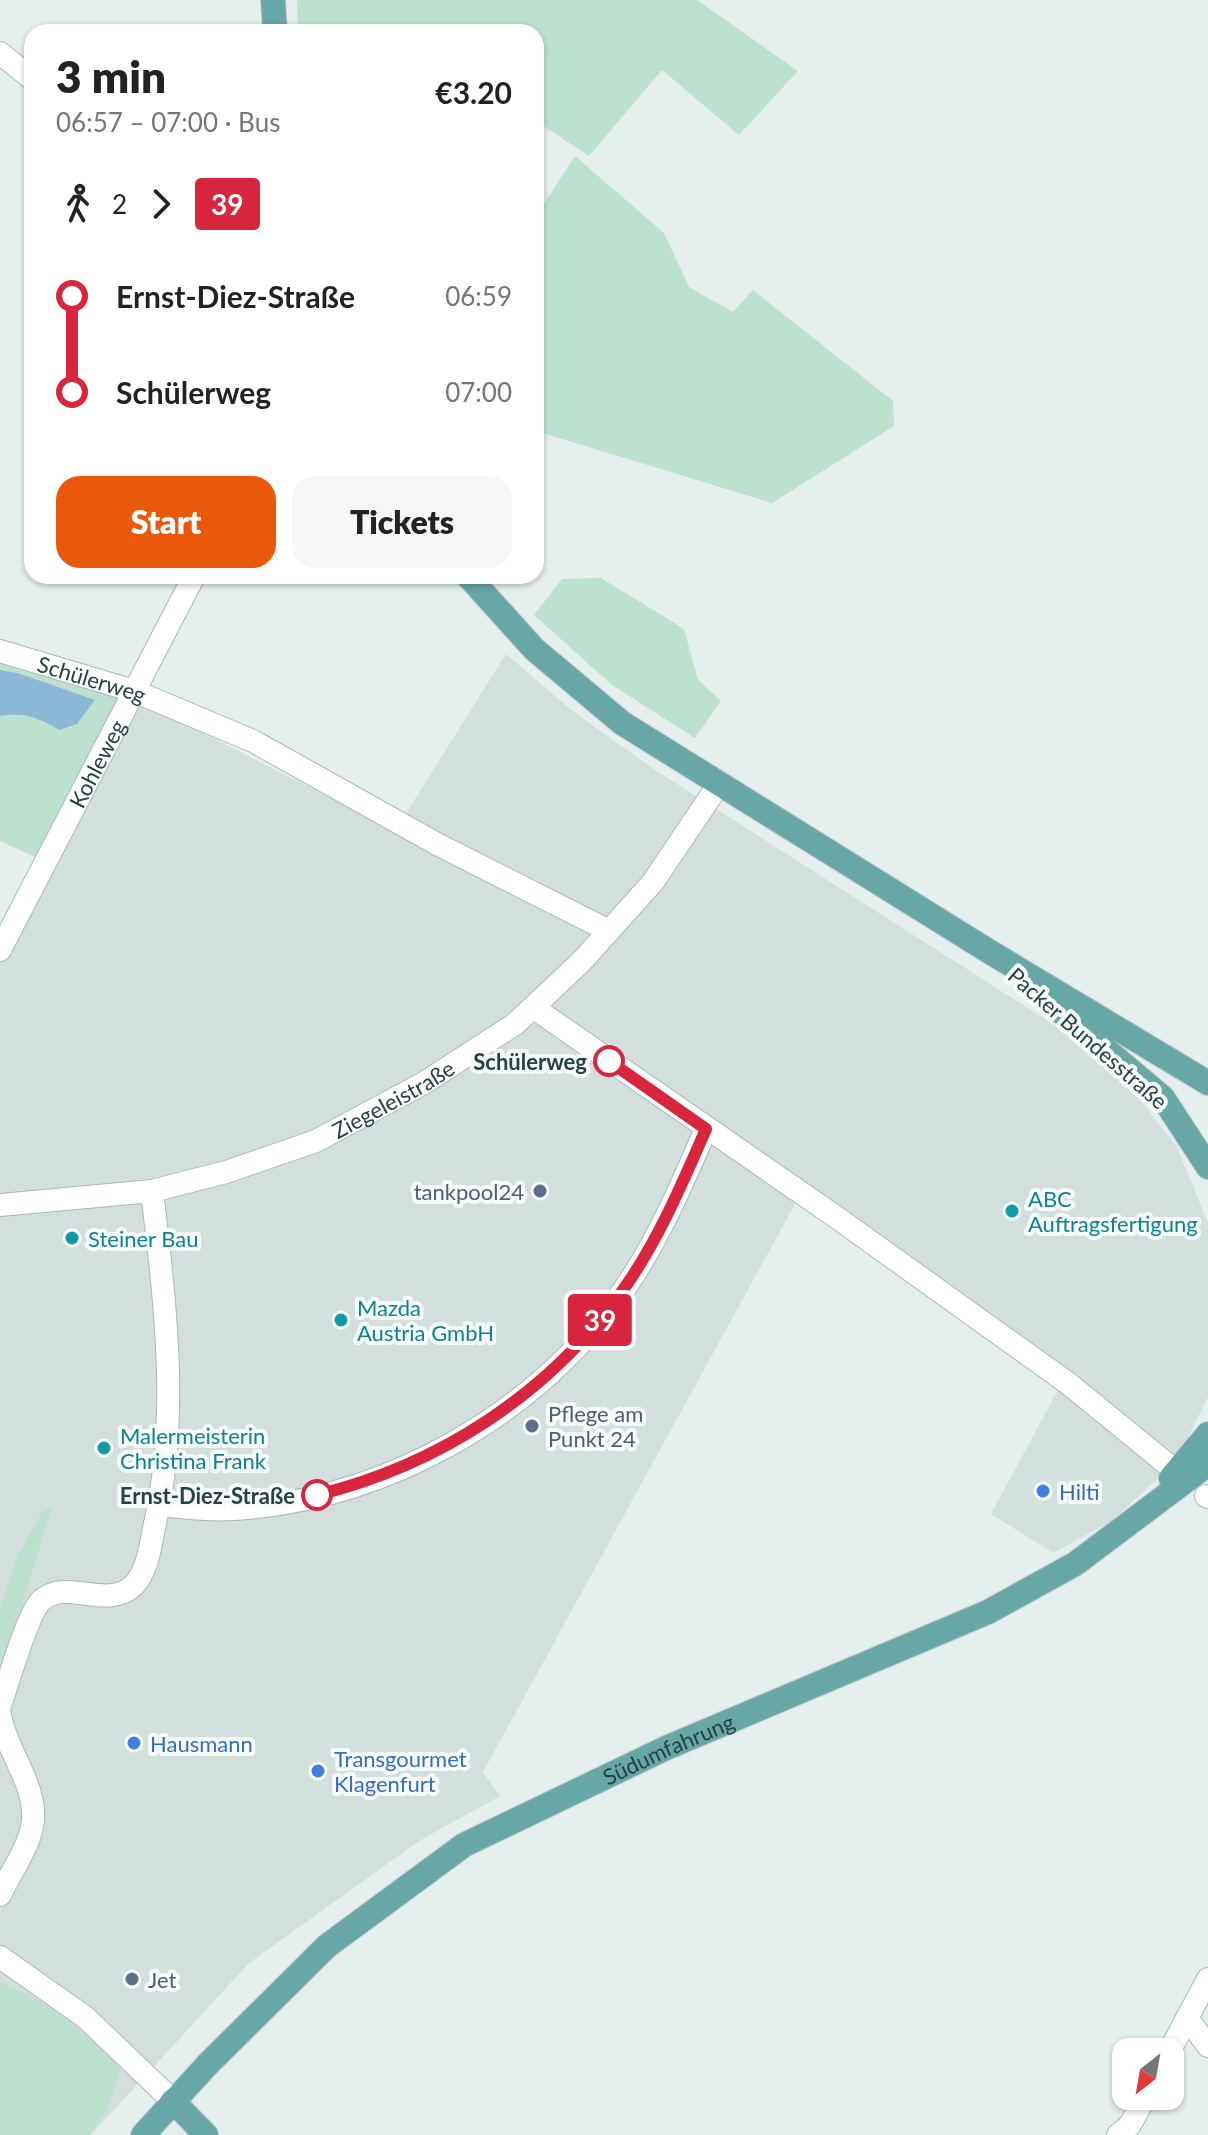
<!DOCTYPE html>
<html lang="en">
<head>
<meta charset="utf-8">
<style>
  :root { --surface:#fff; --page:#f6f6f6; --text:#222; --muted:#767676; --accent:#ea580c }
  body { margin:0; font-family:Lato,sans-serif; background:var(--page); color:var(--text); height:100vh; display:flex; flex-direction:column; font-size:30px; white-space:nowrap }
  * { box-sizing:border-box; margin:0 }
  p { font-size:26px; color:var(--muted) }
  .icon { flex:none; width:44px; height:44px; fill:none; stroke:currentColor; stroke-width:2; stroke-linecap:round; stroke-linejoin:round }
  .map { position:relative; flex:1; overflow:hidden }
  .drawer { position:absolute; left:24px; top:24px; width:520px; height:560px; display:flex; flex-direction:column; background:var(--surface); border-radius:24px; box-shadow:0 2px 6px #0004 }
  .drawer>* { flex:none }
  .badge { padding:0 16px; border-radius:6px; font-size:28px; line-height:52px }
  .needle { width:52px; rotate:211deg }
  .tools { position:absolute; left:1112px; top:2038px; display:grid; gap:16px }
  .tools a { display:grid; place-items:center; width:72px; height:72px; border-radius:16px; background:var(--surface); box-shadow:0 2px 6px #0004; font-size:40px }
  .map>.badge { position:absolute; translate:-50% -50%; box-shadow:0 0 0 4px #fff }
  .legs { display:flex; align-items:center; gap:12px; height:88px; padding:0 32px; font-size:26px }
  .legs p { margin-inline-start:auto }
  .overview { display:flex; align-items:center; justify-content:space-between; height:136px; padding:0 32px }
  h1 { font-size:44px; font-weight:800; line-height:60px }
  .action { display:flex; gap:16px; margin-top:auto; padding:16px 32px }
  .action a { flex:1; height:92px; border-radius:24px; background:var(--accent); color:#fff; font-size:32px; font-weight:800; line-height:92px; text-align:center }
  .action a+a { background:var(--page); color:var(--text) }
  ul { padding:0 32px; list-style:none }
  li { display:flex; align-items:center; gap:28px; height:96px; font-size:30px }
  li i { display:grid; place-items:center; width:12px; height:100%; margin:0 10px; background:currentColor }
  li i::after { content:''; width:20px; height:20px; margin:-10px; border:6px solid; border-radius:50%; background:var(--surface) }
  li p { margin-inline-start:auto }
  li:first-child i { background:linear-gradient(#0000 50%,currentColor 0) }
  li:last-child i { background:linear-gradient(currentColor 50%,#0000 0) }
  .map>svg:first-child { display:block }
  .built { fill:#d3dfdd }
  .green { fill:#bde1cf }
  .water { fill:#8bb8d6 }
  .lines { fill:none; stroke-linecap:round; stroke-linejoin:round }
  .minor-casing { stroke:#a7b8b6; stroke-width:24 }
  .major-casing { stroke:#c1caca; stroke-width:26 }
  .minor { stroke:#fff; stroke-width:22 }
  .major { stroke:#67a7a6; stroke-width:24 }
  .line-1-casing { stroke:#fff; stroke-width:18 }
  .line-1 { stroke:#d7263d; stroke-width:12 }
  .stop-1-dot { fill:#fff; stroke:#d7263d; stroke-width:4 }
  .service-dot { fill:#5c6f8a; stroke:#f6fbf9; stroke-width:3 }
  .culture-dot { fill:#0f9aa8; stroke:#f6fbf9; stroke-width:3 }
  .shop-dot { fill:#3f7fe0; stroke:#f6fbf9; stroke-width:3 }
  .labels { text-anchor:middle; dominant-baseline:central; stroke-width:8; stroke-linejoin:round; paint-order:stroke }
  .street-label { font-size:22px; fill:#234241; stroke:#f6fbf9 }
  .stop-label { font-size:22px; font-weight:bold; fill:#234241; stroke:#f6fbf9; text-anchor:end }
  .service-label { font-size:22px; fill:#4e5e75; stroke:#f6fbf9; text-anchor:start }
  .culture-label { font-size:22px; fill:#0d838f; stroke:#f6fbf9; text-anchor:start }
  .shop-label { font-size:22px; fill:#366cbe; stroke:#f6fbf9; text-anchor:start }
</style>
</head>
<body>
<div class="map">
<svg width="1208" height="2135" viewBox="0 0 1208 2135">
  <rect width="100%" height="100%" fill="#e5efed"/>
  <path class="built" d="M 506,654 L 570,709 L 655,770 L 1045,1019 L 1093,1053 L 1142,1102 L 1177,1147 L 1208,1223 L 1208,1397 L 1180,1453 L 1163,1474 L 1110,1522 L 1053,1553 L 991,1514 L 1059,1388 L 806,1184 L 483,1772 L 500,1796 L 419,1841 L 249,1963 L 91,2135 L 0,2135 L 0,954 L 133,697 L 395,831 Z"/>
  <g class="green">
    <path d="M 297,0 L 697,0 L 798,71 L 739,135 L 662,70 L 589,156 L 536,121 L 536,32 L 298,32 Z"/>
    <path d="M 575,156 L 664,233 L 689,287 L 733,312 L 753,290 L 893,401 L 894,426 L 772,503 L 536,431 L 536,216 Z"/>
    <path d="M 601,578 L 684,629 L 698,680 L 721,701 L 695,738 L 612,685 L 534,615 L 562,579 Z"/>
    <path d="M 0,651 L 134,691 L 44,861 L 0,841 L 0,716 L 11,714 L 39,718 L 94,700 L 18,673 L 0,670 Z"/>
    <path d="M 52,1507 L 0,1678 L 0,1608 L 18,1555 L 42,1512 Z"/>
    <path d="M 0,1983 C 44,1996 89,2036 121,2068 L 107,2111 L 89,2135 L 0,2135 Z"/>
  </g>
  <path class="water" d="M 0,670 L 18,673 L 95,700 L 77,724 L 59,730 C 40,718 23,712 0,716 Z"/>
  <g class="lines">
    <g class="minor-casing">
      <g id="minor">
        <path d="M 0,53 L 32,79"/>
        <path id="s1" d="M 0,651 L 134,691 L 253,741 L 437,844 L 609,931"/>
        <path id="s2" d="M 0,950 L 194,576"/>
        <path d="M 534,1008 L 836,1217 L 1069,1384 L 1167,1464"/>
        <path id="s3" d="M 0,1205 L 152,1191 L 226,1172 L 316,1141 L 424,1083 L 515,1024 L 582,961 L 653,882 L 719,784"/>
        <path d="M 1206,1496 L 1208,1497"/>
        <path d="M 160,1505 C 184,1507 208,1511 233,1509 C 386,1500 534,1416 623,1291 C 658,1241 682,1184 706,1129"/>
        <path d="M 0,1706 C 7,1686 28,1611 42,1600 C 68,1578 107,1611 134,1585 C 148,1570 150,1547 154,1528 C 180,1416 165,1303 152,1191"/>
        <path d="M 0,1715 C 6,1752 40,1788 32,1827 C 27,1851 10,1873 0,1895"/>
        <path d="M 0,1957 L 85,2017 L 173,2101"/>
        <path d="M 1187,2018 L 1208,2046"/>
        <path d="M 1169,2052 L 1208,1979"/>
        <path d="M 1118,2135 L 1130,2125 L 1146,2096"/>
      </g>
    </g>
    <g class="major-casing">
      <g id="major">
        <path d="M 273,0 L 275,32"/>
        <path d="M 468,576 L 534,649 L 622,723 L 990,952 L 1208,1083"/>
        <path d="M 1047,1000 L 1163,1098 L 1208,1167"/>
        <path d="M 1171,1478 L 1208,1434"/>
        <path d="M 173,2101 L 206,2135"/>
        <path id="s4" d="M 143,2135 L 208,2064 L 327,1946 L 464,1845 L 666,1748 L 988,1612 L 1075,1564 L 1208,1464"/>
      </g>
    </g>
    <use href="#minor" class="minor"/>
    <use href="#major" class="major"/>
  </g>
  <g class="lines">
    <g class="line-1-casing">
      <path id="line-1" d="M 317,1495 C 439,1465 549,1394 623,1290 C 658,1241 682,1184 706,1129 L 609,1061"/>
    </g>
    <use href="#line-1" class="line-1"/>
  </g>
  <g class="stop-1-dot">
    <circle cx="609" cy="1061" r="14"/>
    <circle cx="317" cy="1495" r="14"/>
  </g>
  <g class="service-dot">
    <circle cx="540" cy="1191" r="8"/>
    <circle cx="532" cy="1426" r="8"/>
    <circle cx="132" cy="1979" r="8"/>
  </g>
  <g class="culture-dot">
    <circle cx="1012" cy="1211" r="8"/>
    <circle cx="72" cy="1238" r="8"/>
    <circle cx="341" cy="1320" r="8"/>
    <circle cx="104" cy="1448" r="8"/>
  </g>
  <g class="shop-dot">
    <circle cx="1043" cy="1491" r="8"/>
    <circle cx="134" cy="1743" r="8"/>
    <circle cx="318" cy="1771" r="8"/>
  </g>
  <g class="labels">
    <g class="street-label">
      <text stroke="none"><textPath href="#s1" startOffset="96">Schülerweg</textPath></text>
      <text stroke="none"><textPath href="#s2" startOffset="210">Kohleweg</textPath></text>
      <text transform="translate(1088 1038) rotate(41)">Packer Bundesstraße</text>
      <text stroke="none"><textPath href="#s3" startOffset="412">Ziegeleistraße</textPath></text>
      <text stroke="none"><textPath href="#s4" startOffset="660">Südumfahrung</textPath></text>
    </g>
    <g class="stop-label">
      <text x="587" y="1061">Schülerweg</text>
      <text x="295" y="1495">Ernst-Diez-Straße</text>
    </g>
    <g class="service-label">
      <text x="524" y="1191" text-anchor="end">tankpool24</text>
      <text x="548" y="1413">Pflege am<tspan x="548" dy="25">Punkt 24</tspan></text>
      <text x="148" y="1979">Jet</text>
    </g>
    <g class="culture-label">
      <text x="1028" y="1198">ABC<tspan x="1028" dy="25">Auftragsfertigung</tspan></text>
      <text x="88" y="1238">Steiner Bau</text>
      <text x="357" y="1307">Mazda<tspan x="357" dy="25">Austria GmbH</tspan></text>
      <text x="120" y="1435">Malermeisterin<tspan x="120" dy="25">Christina Frank</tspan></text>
    </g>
    <g class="shop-label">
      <text x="1059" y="1491">Hilti</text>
      <text x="150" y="1743">Hausmann</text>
      <text x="334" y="1758">Transgourmet<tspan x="334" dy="25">Klagenfurt</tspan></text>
    </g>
  </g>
</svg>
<div class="tools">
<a><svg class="needle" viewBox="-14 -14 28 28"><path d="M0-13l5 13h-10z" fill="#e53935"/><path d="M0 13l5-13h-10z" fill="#767676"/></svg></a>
</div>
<b class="badge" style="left:600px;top:1320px;background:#d7263d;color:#fff">39</b>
<section class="drawer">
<div class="overview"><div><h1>3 min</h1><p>06:57 – 07:00 · Bus</p></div><b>€3.20</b></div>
<div class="legs"><svg class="icon" aria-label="walk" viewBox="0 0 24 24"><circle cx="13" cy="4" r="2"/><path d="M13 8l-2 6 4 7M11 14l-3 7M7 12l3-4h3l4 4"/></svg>2<svg class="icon" aria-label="forward" viewBox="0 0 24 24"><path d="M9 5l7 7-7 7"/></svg><b class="badge" style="background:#d7263d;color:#fff">39</b></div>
<ul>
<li><i style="color:#d7263d"></i><b>Ernst-Diez-Straße</b><p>06:59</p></li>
<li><i style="color:#d7263d"></i><b>Schülerweg</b><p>07:00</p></li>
</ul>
<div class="action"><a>Start</a><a>Tickets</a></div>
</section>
</div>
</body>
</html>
